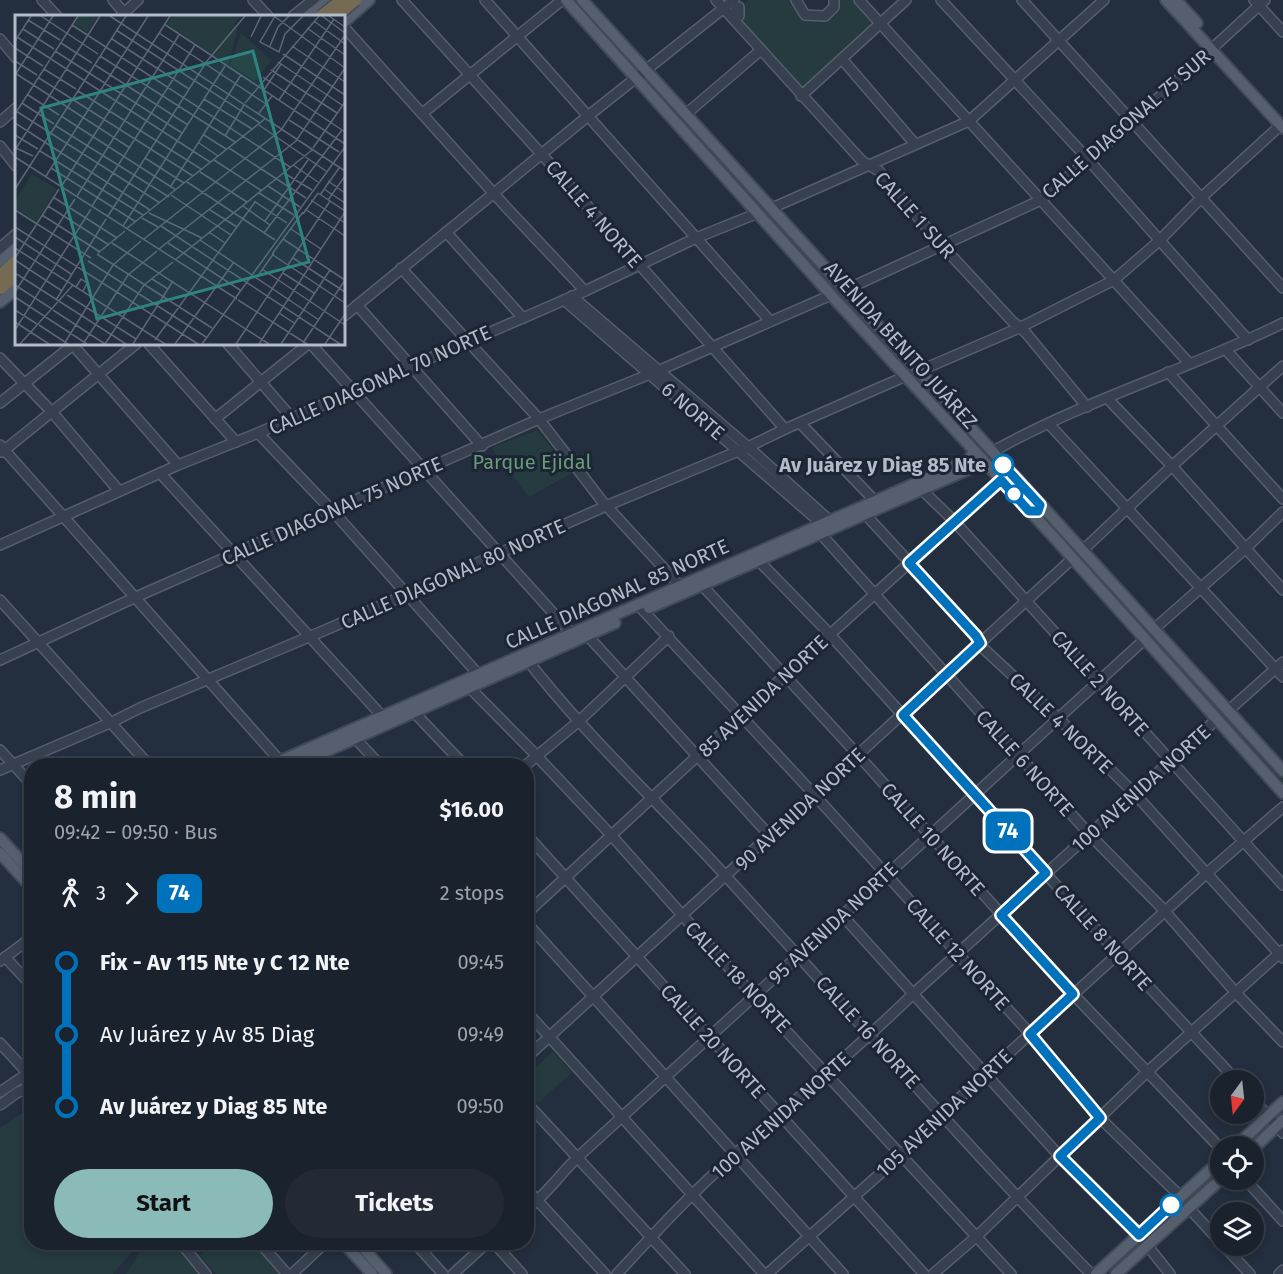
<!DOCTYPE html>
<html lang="en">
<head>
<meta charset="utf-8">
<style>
  :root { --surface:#1a222e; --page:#232a36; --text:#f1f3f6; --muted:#9fa4aa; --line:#383f4a; --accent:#8bbbb9 }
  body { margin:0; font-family:"Fira Sans",sans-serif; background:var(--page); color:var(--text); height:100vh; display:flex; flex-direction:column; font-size:22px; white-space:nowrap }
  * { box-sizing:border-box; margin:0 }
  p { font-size:20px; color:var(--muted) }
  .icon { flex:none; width:33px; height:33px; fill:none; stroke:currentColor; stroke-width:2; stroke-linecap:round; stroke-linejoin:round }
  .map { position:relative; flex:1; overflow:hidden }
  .details { position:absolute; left:24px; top:758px; width:510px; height:492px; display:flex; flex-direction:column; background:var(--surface); border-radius:24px; box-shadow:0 3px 9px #0003,0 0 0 2px var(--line) }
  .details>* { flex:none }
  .badge { padding:0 12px; border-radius:9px; font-size:21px; line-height:39px }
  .needle { width:39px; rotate:195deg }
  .fabs { position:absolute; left:1210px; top:1070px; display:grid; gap:12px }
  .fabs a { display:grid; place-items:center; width:54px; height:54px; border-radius:50%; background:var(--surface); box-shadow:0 3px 9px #0003,0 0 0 2px var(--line); font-size:30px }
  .map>.badge { position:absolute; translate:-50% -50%; box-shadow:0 0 0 3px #fff }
  .legs { display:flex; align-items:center; gap:9px; height:66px; padding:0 30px; font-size:20px }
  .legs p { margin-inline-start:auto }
  .headline { display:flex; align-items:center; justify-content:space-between; height:102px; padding:0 30px }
  h1 { font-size:33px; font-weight:700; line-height:45px }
  .primary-button { display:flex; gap:12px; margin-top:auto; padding:12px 30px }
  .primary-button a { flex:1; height:69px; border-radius:36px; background:var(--accent); color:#111; font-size:24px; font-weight:700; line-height:69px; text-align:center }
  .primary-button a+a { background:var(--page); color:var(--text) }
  ul { padding:0 30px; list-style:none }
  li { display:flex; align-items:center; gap:21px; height:72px; font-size:22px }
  li i { display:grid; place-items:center; width:9px; height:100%; margin:0 8px; background:currentColor }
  li i::after { content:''; width:15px; height:15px; margin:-8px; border:4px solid; border-radius:50%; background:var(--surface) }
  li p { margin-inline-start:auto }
  li:first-child i { background:linear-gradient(#0000 50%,currentColor 0) }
  li:last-child i { background:linear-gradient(currentColor 50%,#0000 0) }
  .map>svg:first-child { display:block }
  .green { fill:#253b3f }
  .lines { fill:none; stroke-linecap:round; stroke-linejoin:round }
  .minor-casing { stroke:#555e6c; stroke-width:12 }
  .major-casing { stroke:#404957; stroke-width:14 }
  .highway-casing { stroke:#424b59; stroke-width:15 }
  .minor { stroke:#37404e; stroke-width:9 }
  .major { stroke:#555f6e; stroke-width:10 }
  .highway { stroke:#756a54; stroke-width:12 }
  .highway-bridge-casing { stroke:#424b59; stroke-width:15; stroke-linecap:butt }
  .highway-bridge { stroke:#756a54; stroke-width:12 }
  .line-1-casing { stroke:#fff; stroke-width:14 }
  .line-1 { stroke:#0072bc; stroke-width:9 }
  .stop-1-dot { fill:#fff; stroke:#0072bc; stroke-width:3 }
  .labels { text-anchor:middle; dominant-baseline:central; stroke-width:6; stroke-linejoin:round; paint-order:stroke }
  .street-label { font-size:20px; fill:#b3bbc9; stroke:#1c2533 }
  .park-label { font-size:20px; fill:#6a9b78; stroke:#1c2533 }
  .stop-label { font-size:20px; font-weight:bold; fill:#b3bbc9; stroke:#1c2533; text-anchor:end }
  .inset-road { fill:none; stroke:#5d6676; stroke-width:1.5 }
  .view { fill:#308480; fill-opacity:0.15; stroke:#308480; stroke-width:3 }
  .inset-edge { fill:none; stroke:#b3bbc9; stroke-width:3 }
</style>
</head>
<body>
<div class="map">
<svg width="1283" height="1274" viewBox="0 0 1283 1274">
  <rect width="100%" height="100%" fill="#232e3e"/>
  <g class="green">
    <path d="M 748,0 L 796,0 L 805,15 L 825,16 L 834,0 L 854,0 L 875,23 L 803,88 L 739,16 L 739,7 Z"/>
    <path d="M 645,78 L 793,238 L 793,241 L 789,240 L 643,80 Z"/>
    <path d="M 814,264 L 923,382 L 922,385 L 919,385 L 813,268 Z"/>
    <path d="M 537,430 L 572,473 L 529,497 L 491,448 Z"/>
    <path d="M 1054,528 L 1058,529 L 1183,670 L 1178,671 L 1053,531 Z"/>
    <path d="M 1193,682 L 1197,683 L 1283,777 L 1283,785 L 1192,685 Z"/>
    <path d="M 553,1052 L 572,1072 L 538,1103 L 527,1090 L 527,1075 Z"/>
    <path d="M 31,1107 L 32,1242 L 140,1242 L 113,1274 L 0,1274 L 0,1128 Z"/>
    <path d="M 149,1242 L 171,1242 L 199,1274 L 126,1274 L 138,1255 Z"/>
    <path d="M 215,1242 L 256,1242 L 283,1274 L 216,1274 L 200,1255 Z"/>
  </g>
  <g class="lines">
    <g class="minor-casing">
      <g id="minor">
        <path d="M 42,0 L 57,16"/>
        <path d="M 113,0 L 127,16"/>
        <path d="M 253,0 L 268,16"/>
        <path d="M 402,0 L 545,158 L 785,429"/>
        <path d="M 485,0 L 770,321"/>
        <path d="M 716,0 L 862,161 L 879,171 L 937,240 L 1012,321 L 1026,333 L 1087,407"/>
        <path d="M 796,0 L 805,15 L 825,16 L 834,7 L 834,0"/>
        <path d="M 859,0 L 1189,363"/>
        <path d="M 941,0 L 1085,156 L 1248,340"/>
        <path d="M 1022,0 L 1283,288"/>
        <path d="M 1254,0 L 1283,32"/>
        <path d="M 739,7 L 739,16 L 735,11 Z"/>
        <path d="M 121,16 L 138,0"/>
        <path d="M 293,16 L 313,0"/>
        <path d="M 344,27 L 506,207 L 585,291"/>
        <path d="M 0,39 L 16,58"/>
        <path d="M 842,59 L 915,144"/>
        <path d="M 801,96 L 906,0"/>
        <path d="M 423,113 L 562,0"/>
        <path d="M 686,114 L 761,50"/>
        <path d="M 0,122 L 16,108"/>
        <path d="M 0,146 L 16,166"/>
        <path d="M 772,208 L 969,121 L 1104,0"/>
        <path d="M 446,232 L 523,318"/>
        <path d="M 0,248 L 16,234"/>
        <path d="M 401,268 L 539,419 L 602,501 L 680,586"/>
        <path d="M 845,290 L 1041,200 L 1132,122 L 1265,0"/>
        <path d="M 572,296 L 754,452 L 829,520"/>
        <path d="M 564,300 L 822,524"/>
        <path d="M 357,305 L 482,446"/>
        <path d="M 344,316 L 588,116 L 734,0"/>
        <path d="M 72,344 L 178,465"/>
        <path d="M 149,344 L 236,442"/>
        <path d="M 228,344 L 291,417"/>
        <path d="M 311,344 L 572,634"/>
        <path d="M 1226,350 L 1283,413"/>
        <path d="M 0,358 L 52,412 L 119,491"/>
        <path d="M 919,371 L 1019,328 L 1114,280 L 1159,241 L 1202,197 L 1283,123"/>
        <path d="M 1168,372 L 1283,499"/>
        <path d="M 1107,398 L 1172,466 L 1283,590"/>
        <path d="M 0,403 L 74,344"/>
        <path d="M 215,419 L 308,344"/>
        <path d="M 800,423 L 875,501"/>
        <path d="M 1049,424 L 1283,677"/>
        <path d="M 258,433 L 338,517 L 478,674"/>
        <path d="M 0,445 L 280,761"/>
        <path d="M 2,452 L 136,344"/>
        <path d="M 992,452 C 1084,400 1188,370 1283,323"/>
        <path d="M 160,473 L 382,716"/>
        <path d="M 917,485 L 954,521 L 1283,885"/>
        <path d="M 865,514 L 977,636 L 984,649 L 1053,713 L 1135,794 L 1283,958"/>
        <path d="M 820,533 L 1090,835 L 1162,908 L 1236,993 L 1283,1042"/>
        <path d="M 0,545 L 178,465 L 258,433 L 585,291 L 696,238 L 758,213"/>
        <path d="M 1083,550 L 1172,466 L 1283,366"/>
        <path d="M 754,556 L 825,629 L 1121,957 L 1236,1080"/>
        <path d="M 699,582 L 858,755 L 1073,994 L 1221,1149"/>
        <path d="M 0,600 L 149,765"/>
        <path d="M 638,605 L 810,790 L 1033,1037 L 1100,1118 L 1181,1197"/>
        <path d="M 1154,629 L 1246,548 L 1283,512"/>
        <path d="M 587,635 L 770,836"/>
        <path d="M 525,657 C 587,738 665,808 733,884 C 852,1014 968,1148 1091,1274"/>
        <path d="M 0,660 L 136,597 L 539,419 L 660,370 L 831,295"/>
        <path d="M 465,683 L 535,754 L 612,836 L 754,996 L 1011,1274"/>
        <path d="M 410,708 L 464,765"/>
        <path d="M 1228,711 L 1283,662"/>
        <path d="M 355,738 L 380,765"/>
        <path d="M 0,750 L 32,785"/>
        <path d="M 526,765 L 579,721 L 669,636"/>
        <path d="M 0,770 L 112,722 L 140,708 L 330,628 L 606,506 L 748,447 L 785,429 L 906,376"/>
        <path d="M 526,834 L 924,1274"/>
        <path d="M 526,914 L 784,676 L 1001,480"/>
        <path d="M 842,915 L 1055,1151 L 1139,1235 L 1170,1274"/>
        <path d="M 526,922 L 843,1274"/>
        <path d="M 5,957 L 32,986"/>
        <path d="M 0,961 L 32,937"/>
        <path d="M 526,1011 L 764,1274"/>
        <path d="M 0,1043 L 32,1078"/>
        <path d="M 526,1058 L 1072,559"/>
        <path d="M 0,1092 L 30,1072"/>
        <path d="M 1254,1100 L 1283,1133"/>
        <path d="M 526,1102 L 685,1274"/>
        <path d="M 0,1105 L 18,1092 L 32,1087"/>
        <path d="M 1245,1179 L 1283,1221"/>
        <path d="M 526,1188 L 605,1274"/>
        <path d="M 1189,1208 L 1221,1243"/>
        <path d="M 526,1210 C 546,1195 560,1174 578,1157 L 1145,639"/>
        <path d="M 180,1242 L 206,1274"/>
        <path d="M 259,1242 L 287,1274"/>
        <path d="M 414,1242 L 443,1274"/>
        <path d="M 493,1242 L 522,1274"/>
        <path d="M 1223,1245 L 1250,1274"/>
        <path d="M 292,1274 L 326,1242"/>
        <path d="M 453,1274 L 488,1242"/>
        <path d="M 617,1274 C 642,1247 667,1219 693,1194 C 764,1124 843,1063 914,993 L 1217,719"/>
        <path d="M 767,1274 L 901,1155 L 942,1114 L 1207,873 L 1283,807"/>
        <path d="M 933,1274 L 976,1237 L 1147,1072 L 1283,950"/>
        <path d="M 1279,1274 L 1283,1270"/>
      </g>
    </g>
    <g class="major-casing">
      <g id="major">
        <path d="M 566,0 L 831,295 L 1051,534 L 1283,793"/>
        <path d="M 582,0 L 1283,771"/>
        <path d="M 1166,0 L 1283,128"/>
        <path d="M 1176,0 L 1197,23"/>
        <path d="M 308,16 L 329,0"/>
        <path d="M 344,22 L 369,0"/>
        <path d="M 0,262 L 16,248"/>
        <path d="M 0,302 L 16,289"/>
        <path d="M 649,608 L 976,466 L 986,464"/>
        <path d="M 271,765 L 969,460 L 974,451"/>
        <path d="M 295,765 L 615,623"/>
        <path d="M 0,838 L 32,873"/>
        <path d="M 0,853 L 32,888"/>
        <path d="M 1236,1146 L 1283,1102"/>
        <path d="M 1254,1148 L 1283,1120"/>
        <path d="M 343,1242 L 372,1274"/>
        <path d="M 358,1242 L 386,1274"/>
        <path d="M 1096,1274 L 1221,1160"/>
        <path d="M 1116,1274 L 1221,1179"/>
      </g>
    </g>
    <g class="highway-casing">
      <g id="highway">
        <path d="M 0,276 L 16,262"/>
        <path d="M 0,288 L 16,275"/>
      </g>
    </g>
    <use href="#minor" class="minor"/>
    <use href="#major" class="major"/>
    <use href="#highway" class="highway"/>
    <g class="highway-bridge-casing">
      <g id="highway-bridge">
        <path d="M 322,16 L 342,0"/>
        <path d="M 336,16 L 355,0"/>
      </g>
    </g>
    <use href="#highway-bridge" class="highway-bridge"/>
  </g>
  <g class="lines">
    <g class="line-1-casing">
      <path id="line-1" d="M 1003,465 L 1040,505 L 1038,511 L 1029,511 L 1001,480 L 909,563 L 976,636 L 980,643 L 903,715 L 1046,873 L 1001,915 L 1073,994 L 1030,1034 L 1100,1118 L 1060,1156 L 1139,1235 L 1171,1205"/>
    </g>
    <use href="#line-1" class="line-1"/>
  </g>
  <g class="stop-1-dot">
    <circle cx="1003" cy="465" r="10"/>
    <circle cx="1014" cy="494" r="8"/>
    <circle cx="1171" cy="1205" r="10"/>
  </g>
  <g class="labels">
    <g class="street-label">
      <text transform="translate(1126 124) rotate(-41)">CALLE DIAGONAL 75 SUR</text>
      <text transform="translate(594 214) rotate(49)">CALLE 4 NORTE</text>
      <text transform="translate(915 215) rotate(48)">CALLE 1 SUR</text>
      <text transform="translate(901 345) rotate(48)">AVENIDA BENITO JUÁREZ</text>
      <text transform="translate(380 380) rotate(-24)">CALLE DIAGONAL 70 NORTE</text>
      <text transform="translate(693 411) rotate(41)">6 NORTE</text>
      <text transform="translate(332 511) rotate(-24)">CALLE DIAGONAL 75 NORTE</text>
      <text transform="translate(453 574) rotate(-24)">CALLE DIAGONAL 80 NORTE</text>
      <text transform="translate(617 594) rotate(-24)">CALLE DIAGONAL 85 NORTE</text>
      <text transform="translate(1100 683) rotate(48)">CALLE 2 NORTE</text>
      <text transform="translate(763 696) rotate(-43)">85 AVENIDA NORTE</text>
      <text transform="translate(1061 723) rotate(44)">CALLE 4 NORTE</text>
      <text transform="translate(1025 763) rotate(48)">CALLE 6 NORTE</text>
      <text transform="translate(1141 788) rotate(-42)">100 AVENIDA NORTE</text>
      <text transform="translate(800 809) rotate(-43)">90 AVENIDA NORTE</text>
      <text transform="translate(933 839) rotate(48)">CALLE 10 NORTE</text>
      <text transform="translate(833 923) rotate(-43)">95 AVENIDA NORTE</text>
      <text transform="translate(1103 937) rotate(48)">CALLE 8 NORTE</text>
      <text transform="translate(958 954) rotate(48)">CALLE 12 NORTE</text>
      <text transform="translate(738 977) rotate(47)">CALLE 18 NORTE</text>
      <text transform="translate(868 1032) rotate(48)">CALLE 16 NORTE</text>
      <text transform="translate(713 1041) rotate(48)">CALLE 20 NORTE</text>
      <text transform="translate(944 1113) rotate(-43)">105 AVENIDA NORTE</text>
      <text transform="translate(781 1115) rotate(-42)">100 AVENIDA NORTE</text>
    </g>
    <g class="park-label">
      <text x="532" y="462">Parque Ejidal</text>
    </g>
    <g class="stop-label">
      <text x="986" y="465">Av Juárez y Diag 85 Nte</text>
    </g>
  </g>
  <g transform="translate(15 15)">
    <rect width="330" height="330" fill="#232e3e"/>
    <path d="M 64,1 L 83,1 L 72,18 L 59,10 ZM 157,1 L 225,1 L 218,11 L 223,14 L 213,51 L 152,9 ZM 226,18 L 257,45 L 240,66 L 215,50 ZM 17,159 L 42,174 L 21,207 L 0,193 L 0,185 Z" fill="#253b3f"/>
    <path class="inset-road" d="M 26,1 L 83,39M 95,1 L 330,156M 259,1 L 330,53M 260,1 L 245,27 L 264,37 L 270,19 L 288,1M 307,1 L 330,18M 314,1 L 330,12M 13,5 L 45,25M 299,6 L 330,29M 149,9 L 330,129M 57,10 L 275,152M 292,13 L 330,40M 8,14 L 39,34M 101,15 L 245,108M 144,18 L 251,89M 2,22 L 195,147M 236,22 L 246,1M 97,24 L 174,74M 0,26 L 16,1M 46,28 L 77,48M 255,31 L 263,12 L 274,1M 277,31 L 330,67M 0,33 L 28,51M 40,36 L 167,118M 268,39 L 330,80M 85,41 L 220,127M 0,46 L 22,60M 263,47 L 327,90M 80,50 L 173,110M 29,54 L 61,74M 256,55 L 322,98M 0,58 L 115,133M 0,60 L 38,1M 248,62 L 330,117M 24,63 L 178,161M 249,75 L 266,49M 63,76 L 186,154M 13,80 L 44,100M 189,84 L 237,114M 264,85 L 319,4M 7,88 L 39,109M 230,88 L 304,1M 1,96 L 145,188M 244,98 L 257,81M 0,99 L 63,1M 46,101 L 161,175M 274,105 L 324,137M 0,108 L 135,195M 244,110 L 311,156M 41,111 L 154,182M 0,120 L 23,134M 189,120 L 211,134M 210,121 L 229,90M 184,128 L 203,141M 1,133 L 18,141M 214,133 L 291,183M 298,133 L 330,87M 0,135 L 85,1M 25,136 L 128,200M 0,142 L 222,284M 130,143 L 169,168M 199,145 L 247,176M 278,150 L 303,167M 36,153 L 121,207M 185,157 L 232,187M 269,158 L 297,175M 31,161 L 133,1M 313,166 L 330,178M 172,167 L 260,225M 156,171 L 226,60M 253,171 L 285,192M 46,172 L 155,1M 0,174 L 111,1M 309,174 L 330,188M 244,178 L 279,200M 303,178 L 330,196M 156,180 L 216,220M 305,180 L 324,153M 62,181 L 164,20M 38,182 L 102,223M 296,185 L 330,208M 313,185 L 330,161M 239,186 L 272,208M 33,191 L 94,230M 77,191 L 180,30M 228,191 L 255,210M 290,194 L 330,221M 0,195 L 76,243M 195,195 L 222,212M 134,198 L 187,223M 288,199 L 303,178M 27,200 L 85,237M 93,201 L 192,46 L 230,1M 127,203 L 143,212M 250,206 L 293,145M 108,211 L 210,51M 146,211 L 325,329M 0,212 L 183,329M 111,214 L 251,103M 276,214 L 306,234M 194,217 L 210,228M 249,218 L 327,115M 0,222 L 56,259M 129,224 L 266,115 L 330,20M 268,224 L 330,265M 185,225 L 304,305M 97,228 L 254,329M 153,228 L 225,275M 0,233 L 150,329M 144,234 L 281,126 L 330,53M 83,238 L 110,216M 82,239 L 197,313M 257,239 L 288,197M 258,240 L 330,288M 0,243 L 44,174M 278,243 L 330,277M 0,245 L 47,276M 160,245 L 297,135M 73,246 L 191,322M 247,254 L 330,310M 0,258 L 111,329M 268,258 L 299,278M 242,262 L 259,238M 137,264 L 153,274M 0,270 L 37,294M 61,272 L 66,264 L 72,268 L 68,276M 0,277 L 60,184M 52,280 L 121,324M 0,282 L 72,329M 41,285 L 91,204M 223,285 L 292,329M 0,295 L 22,309M 38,295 L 90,329M 264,298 L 279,308M 0,307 L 34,329M 24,310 L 53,329M 0,315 L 76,194M 140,325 L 240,187M 288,328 L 330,265M 5,329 L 58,270M 49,329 L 98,250 L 126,226M 68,329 L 113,260 L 142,236M 90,329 L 129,270 L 158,247M 118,329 L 158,266M 160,329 L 219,247M 187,329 L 330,132M 221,329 L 315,186M 244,329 L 330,197M 266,329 L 315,255M 310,329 L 330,299"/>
    <path class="view" d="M 238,36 L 294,247 L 82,304 L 26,93 Z"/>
    <rect width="330" height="330" class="inset-edge"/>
  </g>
</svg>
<div class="fabs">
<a><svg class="needle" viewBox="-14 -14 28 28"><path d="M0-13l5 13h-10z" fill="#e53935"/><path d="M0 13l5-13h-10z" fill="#9fa4aa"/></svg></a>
<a><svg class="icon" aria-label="locate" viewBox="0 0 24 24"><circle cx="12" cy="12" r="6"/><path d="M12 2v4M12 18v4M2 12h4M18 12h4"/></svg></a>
<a><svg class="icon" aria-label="layers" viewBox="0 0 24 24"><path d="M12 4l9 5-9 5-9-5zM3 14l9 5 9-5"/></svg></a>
</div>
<b class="badge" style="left:1008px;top:831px;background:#0072bc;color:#fff">74</b>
<section class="details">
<div class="headline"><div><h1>8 min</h1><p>09:42 – 09:50 · Bus</p></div><b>$16.00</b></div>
<div class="legs"><svg class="icon" aria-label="walk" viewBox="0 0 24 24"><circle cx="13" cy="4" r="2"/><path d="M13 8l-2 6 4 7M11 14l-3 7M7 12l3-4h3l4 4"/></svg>3<svg class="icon" aria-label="forward" viewBox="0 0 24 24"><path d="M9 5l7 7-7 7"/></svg><b class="badge" style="background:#0072bc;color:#fff">74</b><p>2 stops</p></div>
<ul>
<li><i style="color:#0072bc"></i><b>Fix - Av 115 Nte y C 12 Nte</b><p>09:45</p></li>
<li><i style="color:#0072bc"></i><span>Av Juárez y Av 85 Diag</span><p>09:49</p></li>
<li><i style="color:#0072bc"></i><b>Av Juárez y Diag 85 Nte</b><p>09:50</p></li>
</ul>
<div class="primary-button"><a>Start</a><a>Tickets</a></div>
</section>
</div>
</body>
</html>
